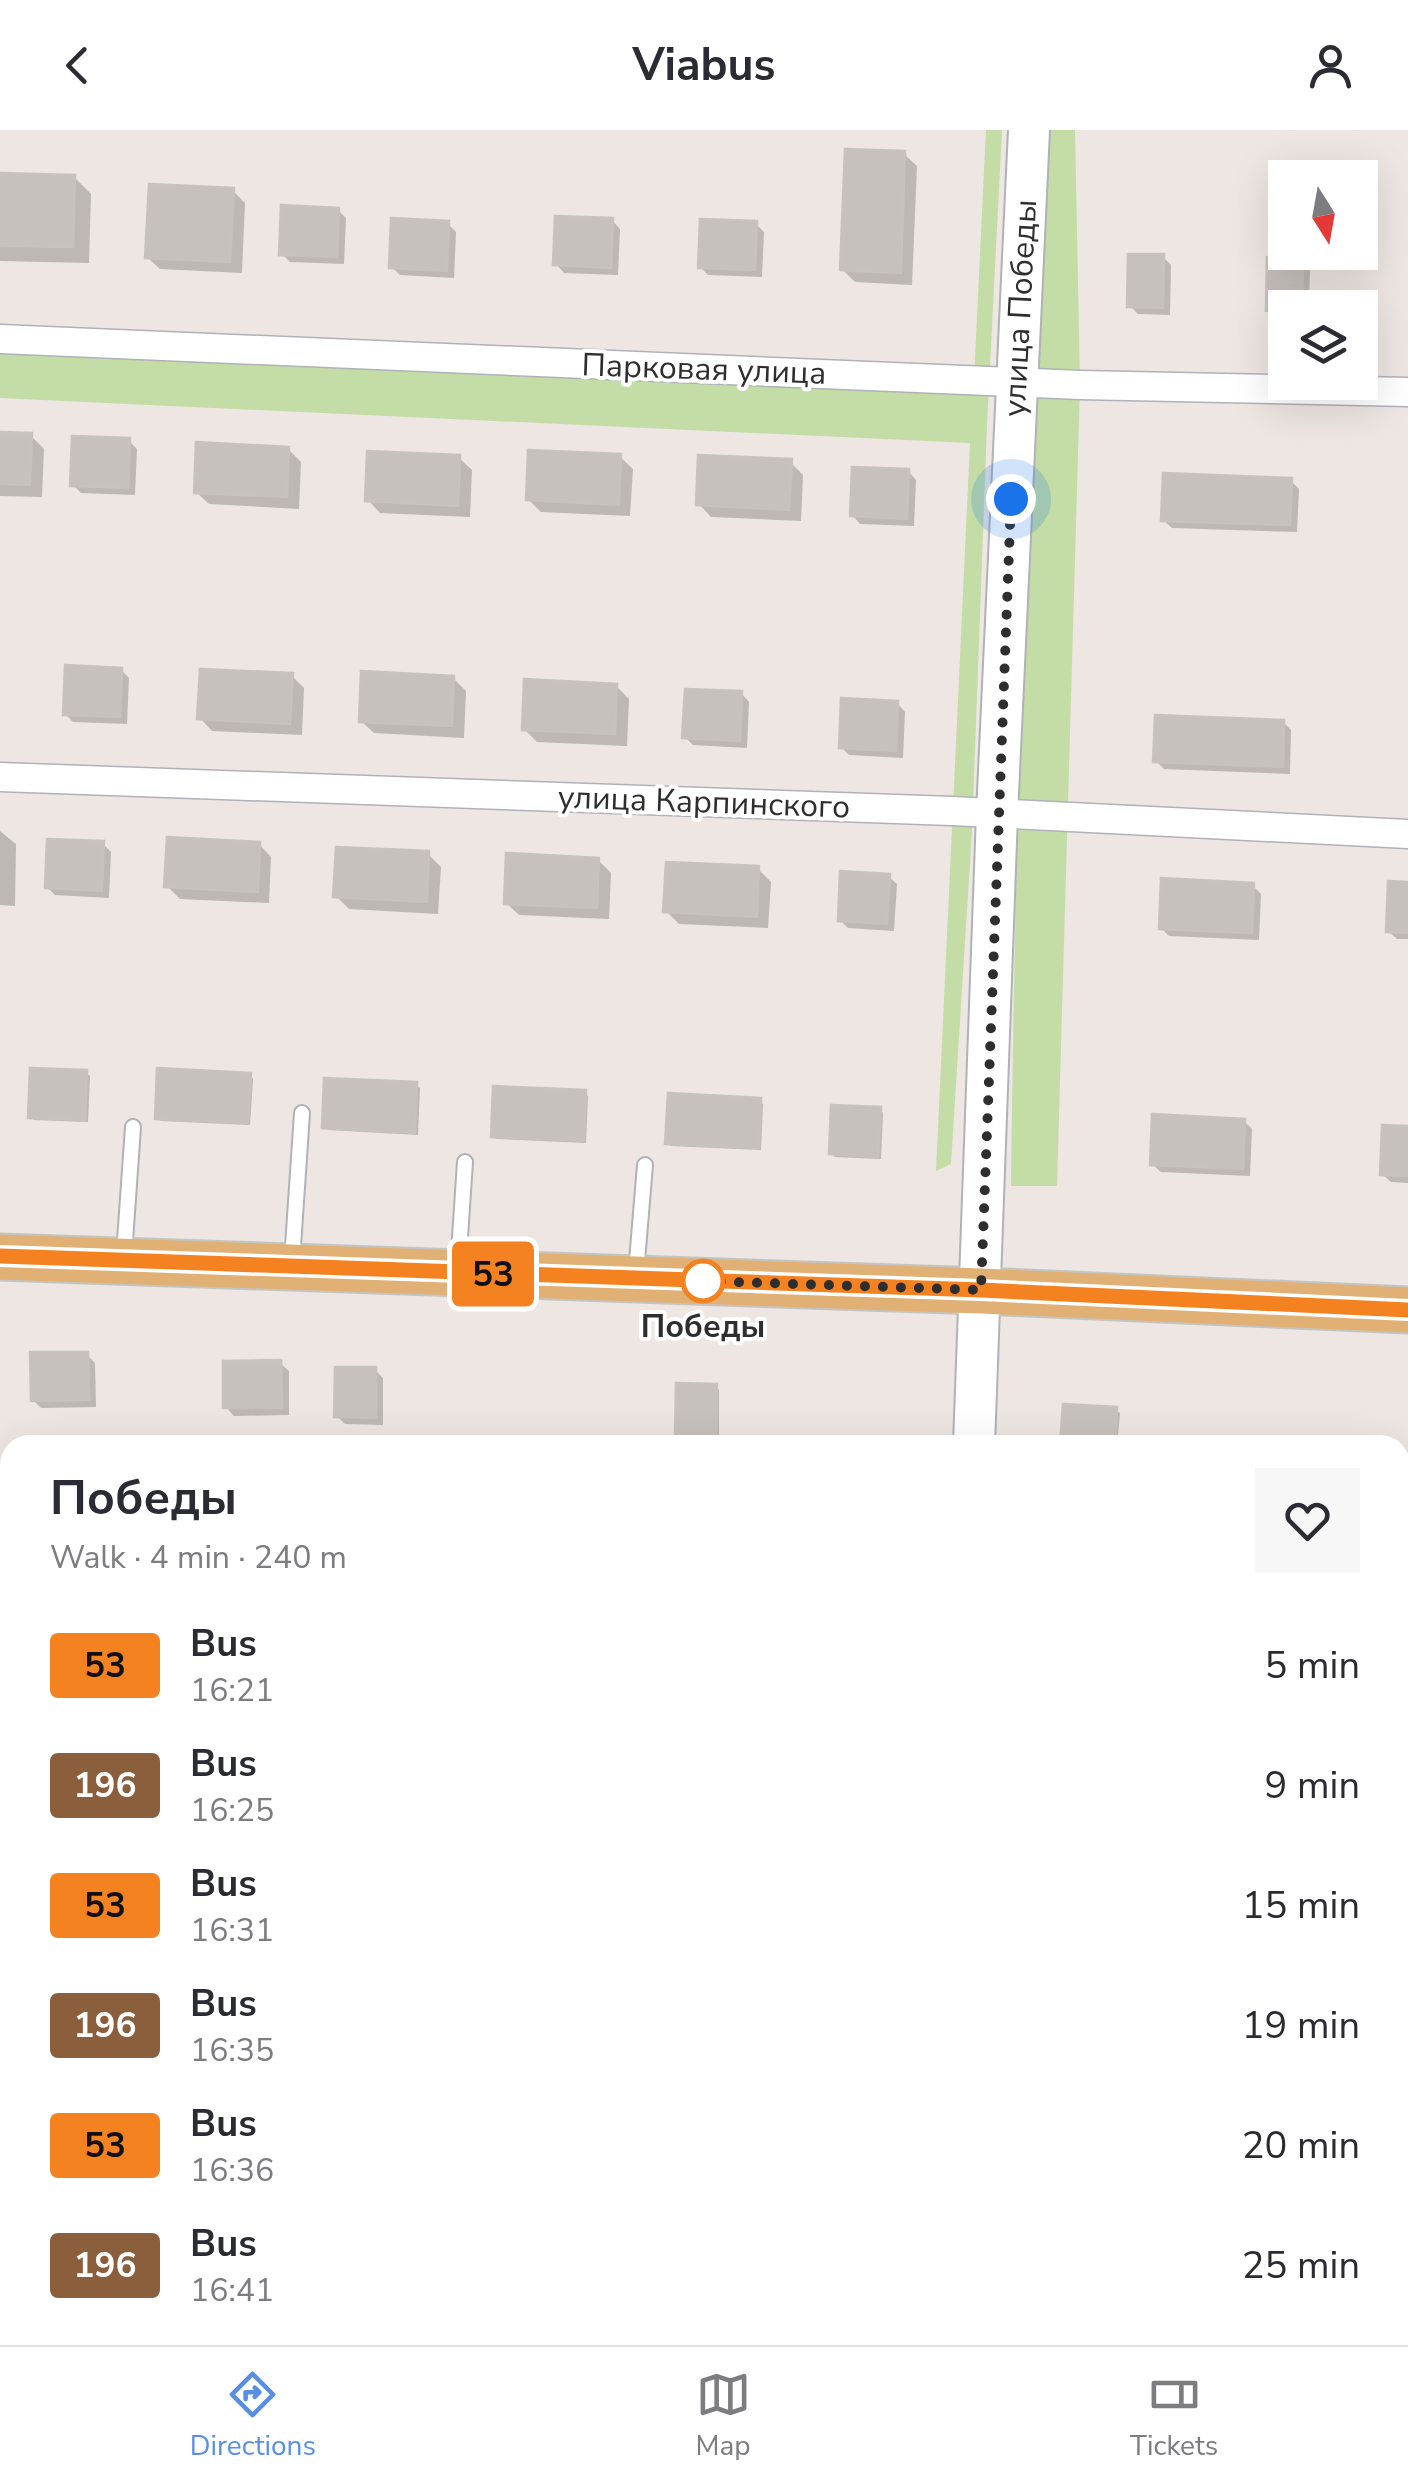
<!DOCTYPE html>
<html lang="en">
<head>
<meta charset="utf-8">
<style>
  :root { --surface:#fff; --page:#f7f7f7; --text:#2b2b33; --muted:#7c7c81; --line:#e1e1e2; --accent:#588fe4 }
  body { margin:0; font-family:"Nunito Sans",sans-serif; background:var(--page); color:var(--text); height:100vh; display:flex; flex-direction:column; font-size:38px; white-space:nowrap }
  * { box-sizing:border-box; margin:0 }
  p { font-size:32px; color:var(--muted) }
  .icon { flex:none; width:55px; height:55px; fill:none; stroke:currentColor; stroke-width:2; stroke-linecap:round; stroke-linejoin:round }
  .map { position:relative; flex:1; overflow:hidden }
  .side { position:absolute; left:0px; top:1305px; width:1410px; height:910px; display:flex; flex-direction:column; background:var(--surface); border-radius:30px 30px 0 0; box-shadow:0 10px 40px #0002 }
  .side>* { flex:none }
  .badge { padding:0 20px; border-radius:8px; font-size:35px; line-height:65px }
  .needle { width:65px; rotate:169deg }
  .controls { position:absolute; left:1268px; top:30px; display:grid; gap:20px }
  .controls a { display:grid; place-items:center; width:110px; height:110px; border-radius:0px; background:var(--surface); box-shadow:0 10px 40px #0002; font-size:50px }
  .you { position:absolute; width:50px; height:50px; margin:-25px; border:8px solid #fff; border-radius:50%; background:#1a73e8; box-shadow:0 0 0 15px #1a73e833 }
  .map>.badge { position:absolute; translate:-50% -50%; box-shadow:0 0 0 5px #fff }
  .round { display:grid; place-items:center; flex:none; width:105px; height:105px; border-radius:0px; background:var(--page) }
  .head { display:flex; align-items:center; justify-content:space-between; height:170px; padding:0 50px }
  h1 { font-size:48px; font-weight:700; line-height:75px }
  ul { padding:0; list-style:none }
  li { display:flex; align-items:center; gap:30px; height:120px; padding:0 50px }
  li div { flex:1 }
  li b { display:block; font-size:38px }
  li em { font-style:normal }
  li .badge { min-width:110px; font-weight:700; text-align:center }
  header { display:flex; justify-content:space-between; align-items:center; height:130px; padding:0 50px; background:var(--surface); font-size:45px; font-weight:700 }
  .tabs { display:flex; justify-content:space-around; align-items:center; height:140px; border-top:2px solid var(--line); background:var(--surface); font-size:28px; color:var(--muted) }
  .tabs a { display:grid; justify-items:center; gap:5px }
  .tabs .active { color:var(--accent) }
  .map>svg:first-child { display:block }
  .green { fill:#c4dca6 }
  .shadow { fill:#0003 }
  .building { fill:#c6c1bd; stroke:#c9c1bc; stroke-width:2.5 }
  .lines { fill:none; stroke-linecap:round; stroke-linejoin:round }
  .service-casing { stroke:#afb2b8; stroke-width:18 }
  .minor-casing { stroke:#afb2b8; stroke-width:31 }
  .secondary-casing { stroke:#afb2b8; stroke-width:44 }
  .primary-casing { stroke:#c4c4c4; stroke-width:49 }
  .service { stroke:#fff; stroke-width:14 }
  .minor { stroke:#fff; stroke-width:28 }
  .secondary { stroke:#fff; stroke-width:40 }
  .primary { stroke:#e0b074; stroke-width:45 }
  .line-casing { stroke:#fff; stroke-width:22 }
  .line { stroke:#f58220; stroke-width:15 }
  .walk { stroke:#2e2e2e; stroke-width:10; stroke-dasharray:0 18 }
  .stop-dot { fill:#fff; stroke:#f58220; stroke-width:5 }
  .labels { text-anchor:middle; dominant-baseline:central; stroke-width:8; stroke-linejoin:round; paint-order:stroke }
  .street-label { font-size:32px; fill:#2e2e2e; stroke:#fff }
  .stop-label { font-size:32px; font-weight:bold; fill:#2e2e2e; stroke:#fff }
</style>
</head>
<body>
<header><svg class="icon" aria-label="back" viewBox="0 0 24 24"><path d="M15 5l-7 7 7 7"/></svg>Viabus<svg class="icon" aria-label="person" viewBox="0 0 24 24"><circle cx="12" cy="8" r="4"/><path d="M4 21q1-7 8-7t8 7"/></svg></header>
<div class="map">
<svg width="1408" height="2215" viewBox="0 0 1408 2215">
  <rect width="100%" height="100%" fill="#ede6e2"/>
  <g class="green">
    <path d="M 986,0 L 1002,0 L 987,295 L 972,701 L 951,1034 L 936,1041 L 970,313 L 0,268 L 0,209 L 974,249 Z"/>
    <path d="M 1046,0 L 1075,0 L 1080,255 L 1057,1056 L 1011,1056 C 1015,703 1026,352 1046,0 Z"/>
  </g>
  <g class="shadow">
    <path d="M 904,24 L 917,36 L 912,155 L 855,152 L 842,139 Z"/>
    <path d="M 0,45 L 74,47 L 91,64 L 89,133 L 0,131 Z"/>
    <path d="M 233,61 L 245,73 L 242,143 L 160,139 L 147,127 Z"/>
    <path d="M 338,80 L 346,88 L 344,134 L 290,132 L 282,124 Z"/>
    <path d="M 612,90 L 620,99 L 618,145 L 564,143 L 556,134 Z"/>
    <path d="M 448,94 L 456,102 L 454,148 L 400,145 L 392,137 Z"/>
    <path d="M 756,94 L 764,102 L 762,147 L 708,145 L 700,137 Z"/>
    <path d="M 1163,127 L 1171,135 L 1170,185 L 1138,184 L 1130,176 Z"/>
    <path d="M 1302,130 L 1310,139 L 1309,178 L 1285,178 L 1285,188 L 1277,188 L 1268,180 Z"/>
    <path d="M 0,305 L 31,306 L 44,319 L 42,367 L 0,366 Z"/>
    <path d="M 129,311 L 137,319 L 135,365 L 81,363 L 73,355 Z"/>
    <path d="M 288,319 L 301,332 L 299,379 L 209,374 L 196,362 Z"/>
    <path d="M 620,327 L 633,339 L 630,386 L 541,382 L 528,369 Z"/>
    <path d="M 459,328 L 472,340 L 470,387 L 380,383 L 368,370 Z"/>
    <path d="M 790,332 L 803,345 L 801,391 L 711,387 L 699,374 Z"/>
    <path d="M 908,341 L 916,350 L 914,396 L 860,394 L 852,385 Z"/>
    <path d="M 1291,351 L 1299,359 L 1297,402 L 1172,398 L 1163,390 Z"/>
    <path d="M 121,540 L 129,548 L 127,594 L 73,592 L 65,584 Z"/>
    <path d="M 292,546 L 304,558 L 302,605 L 212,601 L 200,588 Z"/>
    <path d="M 453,548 L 466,561 L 464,608 L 374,603 L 361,591 Z"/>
    <path d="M 616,556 L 629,569 L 627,616 L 537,612 L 524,599 Z"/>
    <path d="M 741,563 L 749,572 L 747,618 L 693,615 L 685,607 Z"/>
    <path d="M 897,573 L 905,582 L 903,628 L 849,625 L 841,617 Z"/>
    <path d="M 1283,592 L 1291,600 L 1290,644 L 1164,639 L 1156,631 Z"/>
    <path d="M 0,701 L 16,714 L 15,776 L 0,775 Z"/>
    <path d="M 103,714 L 111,722 L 109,768 L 55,765 L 47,757 Z"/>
    <path d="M 259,714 L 271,727 L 269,773 L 180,769 L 167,756 Z"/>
    <path d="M 428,724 L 441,737 L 438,784 L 349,779 L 336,766 Z"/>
    <path d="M 598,730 L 611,743 L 609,789 L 519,785 L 506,773 Z"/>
    <path d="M 758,739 L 771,752 L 768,798 L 679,794 L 666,781 Z"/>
    <path d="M 888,746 L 897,754 L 894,801 L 848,798 L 840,790 Z"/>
    <path d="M 1408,754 L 1408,809 L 1397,809 L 1388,801 Z"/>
    <path d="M 1253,756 L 1261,764 L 1259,810 L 1169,806 L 1161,798 Z"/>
    <path d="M 86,943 L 90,946 L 88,992 L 34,990 L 30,987 Z"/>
    <path d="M 250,945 L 253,949 L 250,995 L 161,991 L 157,988 Z"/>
    <path d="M 416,955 L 420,958 L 418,1005 L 328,1000 L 324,997 Z"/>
    <path d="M 585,963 L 588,966 L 586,1013 L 496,1009 L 493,1006 Z"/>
    <path d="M 760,970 L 763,974 L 761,1020 L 671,1016 L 668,1013 Z"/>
    <path d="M 880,979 L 883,983 L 881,1029 L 835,1027 L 832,1023 Z"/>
    <path d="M 1244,991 L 1252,999 L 1250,1046 L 1161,1042 L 1152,1034 Z"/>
    <path d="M 1408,999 L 1408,1053 L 1391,1052 L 1382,1044 Z"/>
    <path d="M 87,1225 L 95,1233 L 96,1277 L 41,1278 L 33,1270 Z"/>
    <path d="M 280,1233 L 289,1241 L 289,1285 L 234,1286 L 226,1277 Z"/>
    <path d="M 375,1240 L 383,1248 L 383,1295 L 345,1294 L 337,1286 Z"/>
    <path d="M 716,1256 L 719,1260 L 719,1306 L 681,1306 L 678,1303 Z"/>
    <path d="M 1116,1280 L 1120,1283 L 1117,1315 L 1062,1315 Z"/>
    <path d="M 1400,1622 L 1408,1623 L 1408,1723 L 1400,1722 Z"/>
    <path d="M 31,2205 L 206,2205 L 205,2215 L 114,2210 L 114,2215 L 30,2215 Z"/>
    <path d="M 275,2205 L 483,2205 L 482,2215 L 399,2211 L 399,2215 L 370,2215 L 366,2211 L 328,2209 L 328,2215 L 285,2215 Z"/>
    <path d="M 798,2205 L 852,2205 L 852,2206 L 800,2207 Z"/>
  </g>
  <g class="building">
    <path d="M 845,19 L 905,21 L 901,143 L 840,140 Z"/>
    <path d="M 0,43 L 75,45 L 73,117 L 0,116 Z"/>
    <path d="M 149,54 L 234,58 L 230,132 L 145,128 Z"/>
    <path d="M 281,75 L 339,78 L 337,127 L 279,125 Z"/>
    <path d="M 555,86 L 613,88 L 611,138 L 553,135 Z"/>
    <path d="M 391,88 L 449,91 L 447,141 L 389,138 Z"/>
    <path d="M 700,89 L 757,91 L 755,140 L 698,138 Z"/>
    <path d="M 1128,124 L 1164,124 L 1163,178 L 1127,177 Z"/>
    <path d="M 1267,127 L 1303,128 L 1302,178 L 1266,181 Z"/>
    <path d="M 0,302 L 32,303 L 30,355 L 0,354 Z"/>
    <path d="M 72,306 L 130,308 L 128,358 L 70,356 Z"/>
    <path d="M 196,312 L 289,317 L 287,367 L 194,363 Z"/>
    <path d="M 528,320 L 621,324 L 619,375 L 526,370 Z"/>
    <path d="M 367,321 L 460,325 L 458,376 L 365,371 Z"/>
    <path d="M 698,325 L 792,329 L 789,380 L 696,375 Z"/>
    <path d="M 852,337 L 909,339 L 907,389 L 850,386 Z"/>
    <path d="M 1163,343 L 1292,348 L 1290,395 L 1161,391 Z"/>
    <path d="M 65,535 L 122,538 L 120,587 L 63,585 Z"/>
    <path d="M 200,539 L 293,543 L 290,594 L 197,589 Z"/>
    <path d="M 361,541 L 454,546 L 452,596 L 359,592 Z"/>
    <path d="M 524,549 L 617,554 L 615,604 L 522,600 Z"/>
    <path d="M 685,559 L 742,561 L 740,611 L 682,608 Z"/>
    <path d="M 841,568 L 898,571 L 896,621 L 839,618 Z"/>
    <path d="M 1155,585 L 1284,590 L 1283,637 L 1153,632 Z"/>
    <path d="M 167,707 L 260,712 L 258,762 L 164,757 Z"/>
    <path d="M 47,709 L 104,711 L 102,761 L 45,758 Z"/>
    <path d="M 336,717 L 429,721 L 427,772 L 333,767 Z"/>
    <path d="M 506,723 L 599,728 L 597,778 L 504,774 Z"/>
    <path d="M 666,732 L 759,736 L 757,787 L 663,782 Z"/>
    <path d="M 840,741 L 890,744 L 887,794 L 838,791 Z"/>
    <path d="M 1161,748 L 1254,753 L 1252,803 L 1159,799 Z"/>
    <path d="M 1388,751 L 1408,752 L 1408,803 L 1386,802 Z"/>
    <path d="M 30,938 L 87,940 L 85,990 L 28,988 Z"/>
    <path d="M 157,938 L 251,943 L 248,993 L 155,989 Z"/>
    <path d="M 324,948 L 417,952 L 415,1003 L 322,998 Z"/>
    <path d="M 493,956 L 586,960 L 584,1011 L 491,1007 Z"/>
    <path d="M 668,963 L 761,968 L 759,1018 L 665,1014 Z"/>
    <path d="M 831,975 L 881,977 L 878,1027 L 829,1024 Z"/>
    <path d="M 1152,984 L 1245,989 L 1243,1039 L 1150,1035 Z"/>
    <path d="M 1382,995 L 1408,996 L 1408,1046 L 1380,1045 Z"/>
    <path d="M 30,1222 L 88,1222 L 89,1270 L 31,1271 Z"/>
    <path d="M 281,1230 L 282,1278 L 223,1278 L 223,1231 Z"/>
    <path d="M 335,1237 L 376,1237 L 376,1288 L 334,1287 Z"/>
    <path d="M 676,1253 L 717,1254 L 716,1304 L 675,1304 Z"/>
    <path d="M 1063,1274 L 1117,1277 L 1115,1315 L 1060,1315 Z"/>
    <path d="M 1400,1620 L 1408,1620 L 1408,1701 L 1400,1700 Z"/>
    <path d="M 28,2205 L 80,2205 L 79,2215 L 28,2215 Z"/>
  </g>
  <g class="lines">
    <g class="service-casing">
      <g id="service">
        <path d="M 124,1125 L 133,997"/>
        <path d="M 292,1131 L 302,983"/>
        <path d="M 458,1137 L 465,1032"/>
        <path d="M 636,1143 L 645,1035"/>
        <path d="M 200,2215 L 204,2205"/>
        <path d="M 480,2215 L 481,2205"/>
      </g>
    </g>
    <g class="minor-casing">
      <g id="minor">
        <path d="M 0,209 L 1080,255 L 1408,262"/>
        <path d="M 0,647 L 952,681 L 1408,704"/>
        <path d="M 0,1599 L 10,1599"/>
        <path d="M 0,2024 L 10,2024"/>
        <path d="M 1400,2123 L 1408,2123"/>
      </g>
    </g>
    <g class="secondary-casing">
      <g id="secondary">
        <path d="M 974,1315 L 997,684 L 1029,0"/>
        <path d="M 943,2215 L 943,2205"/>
      </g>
    </g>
    <g class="primary-casing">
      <path id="primary" d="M 0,1127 L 981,1161 L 1408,1180"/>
    </g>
    <use href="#service" class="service"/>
    <use href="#minor" class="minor"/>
    <use href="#secondary" class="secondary"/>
    <use href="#primary" class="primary"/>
  </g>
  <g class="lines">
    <g class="line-casing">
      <path id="line" d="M 0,1126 L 981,1160 L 1408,1180"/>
    </g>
    <use href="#line" class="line"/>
    <path class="walk" d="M 703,1151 L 981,1160 L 1011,369"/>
  </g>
  <circle class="stop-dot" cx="703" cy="1151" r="20"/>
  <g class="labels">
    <g class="street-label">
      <text transform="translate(1020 178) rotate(-87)">улица Победы</text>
      <text transform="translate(704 239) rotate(2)">Парковая улица</text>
      <text transform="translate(704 672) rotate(2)">улица Карпинского</text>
    </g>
    <g class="stop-label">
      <text x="703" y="1196">Победы</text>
    </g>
  </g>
</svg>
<div class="controls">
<a><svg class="needle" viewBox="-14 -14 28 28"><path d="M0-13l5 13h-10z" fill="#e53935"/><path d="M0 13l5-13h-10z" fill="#7c7c81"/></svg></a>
<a><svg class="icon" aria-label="layers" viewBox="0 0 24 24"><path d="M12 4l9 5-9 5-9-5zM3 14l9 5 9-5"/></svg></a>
</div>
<div class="you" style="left:1011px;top:369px"></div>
<b class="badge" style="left:493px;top:1144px;background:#f58220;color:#111">53</b>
<section class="side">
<div class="head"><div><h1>Победы</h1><p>Walk · 4 min · 240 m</p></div><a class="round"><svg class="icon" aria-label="heart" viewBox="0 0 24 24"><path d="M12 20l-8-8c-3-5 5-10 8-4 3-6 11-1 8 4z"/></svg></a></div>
<ul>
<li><span class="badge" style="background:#f58220;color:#111">53</span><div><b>Bus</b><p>16:21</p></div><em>5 min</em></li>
<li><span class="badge" style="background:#8b5e3c;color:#fff">196</span><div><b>Bus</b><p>16:25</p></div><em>9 min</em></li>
<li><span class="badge" style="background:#f58220;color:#111">53</span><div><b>Bus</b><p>16:31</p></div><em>15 min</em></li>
<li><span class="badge" style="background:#8b5e3c;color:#fff">196</span><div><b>Bus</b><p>16:35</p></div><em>19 min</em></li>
<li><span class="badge" style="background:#f58220;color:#111">53</span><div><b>Bus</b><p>16:36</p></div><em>20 min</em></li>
<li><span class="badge" style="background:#8b5e3c;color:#fff">196</span><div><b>Bus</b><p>16:41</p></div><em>25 min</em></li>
</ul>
</section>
</div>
<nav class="tabs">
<a class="active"><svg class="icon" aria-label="directions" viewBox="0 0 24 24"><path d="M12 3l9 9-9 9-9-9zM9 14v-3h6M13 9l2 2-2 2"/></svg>Directions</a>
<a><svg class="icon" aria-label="map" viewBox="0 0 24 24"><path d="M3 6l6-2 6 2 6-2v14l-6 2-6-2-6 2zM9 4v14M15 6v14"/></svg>Map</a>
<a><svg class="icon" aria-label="tickets" viewBox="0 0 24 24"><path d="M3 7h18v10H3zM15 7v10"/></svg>Tickets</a>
</nav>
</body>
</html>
